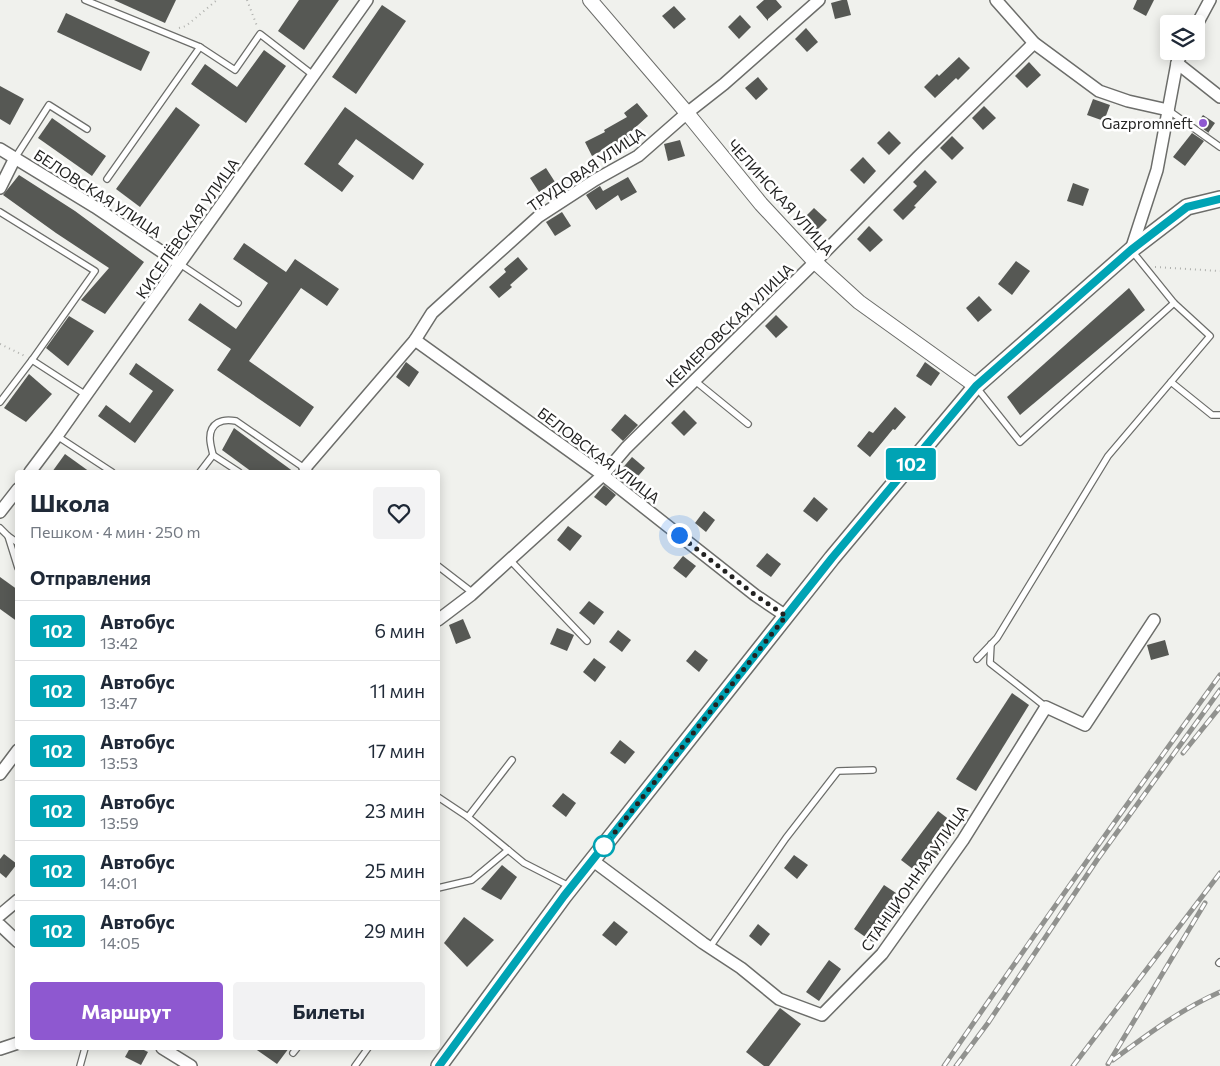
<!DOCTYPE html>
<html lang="ru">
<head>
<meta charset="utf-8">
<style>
  :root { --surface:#fff; --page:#f2f2f3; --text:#1f2937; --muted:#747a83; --line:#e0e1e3; --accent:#8e58d0 }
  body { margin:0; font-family:Commissioner,sans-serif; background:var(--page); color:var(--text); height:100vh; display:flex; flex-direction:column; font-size:19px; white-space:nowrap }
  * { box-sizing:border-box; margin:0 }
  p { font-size:16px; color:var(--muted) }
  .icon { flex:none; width:28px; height:28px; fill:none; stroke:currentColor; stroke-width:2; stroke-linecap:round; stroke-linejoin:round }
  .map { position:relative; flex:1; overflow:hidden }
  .drawer { position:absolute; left:15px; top:470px; width:425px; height:580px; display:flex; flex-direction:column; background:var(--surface); border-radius:5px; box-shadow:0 2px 12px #0003 }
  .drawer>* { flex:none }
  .badge { padding:0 10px; border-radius:4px; font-size:18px; line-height:32px }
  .tools { position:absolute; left:1160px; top:15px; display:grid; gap:10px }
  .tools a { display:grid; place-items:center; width:45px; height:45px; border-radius:5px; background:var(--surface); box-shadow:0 2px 12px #0003; font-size:25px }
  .you { position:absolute; width:25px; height:25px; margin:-12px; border:4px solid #fff; border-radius:50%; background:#1a73e8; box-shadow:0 0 0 8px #1a73e833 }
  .map>.badge { position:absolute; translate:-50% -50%; box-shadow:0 0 0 2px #fff }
  h2 { padding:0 15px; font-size:19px; line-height:45px }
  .round { display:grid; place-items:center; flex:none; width:52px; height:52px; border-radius:5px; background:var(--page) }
  .summary { display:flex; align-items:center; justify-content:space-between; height:85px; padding:0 15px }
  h1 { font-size:24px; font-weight:700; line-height:38px }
  .primary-button { display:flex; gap:10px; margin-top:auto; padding:10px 15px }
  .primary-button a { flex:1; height:58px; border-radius:5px; background:var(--accent); color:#fff; font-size:20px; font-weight:700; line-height:58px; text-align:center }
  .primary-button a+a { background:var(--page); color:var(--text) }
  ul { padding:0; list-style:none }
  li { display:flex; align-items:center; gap:15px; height:60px; padding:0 15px; border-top:1px solid var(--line) }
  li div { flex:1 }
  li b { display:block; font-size:19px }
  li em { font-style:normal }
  li .badge { min-width:55px; font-weight:700; text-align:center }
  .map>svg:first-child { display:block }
  .building { fill:#565854 }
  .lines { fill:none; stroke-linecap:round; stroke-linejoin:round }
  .service-casing { stroke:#6c6d6a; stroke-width:8 }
  .minor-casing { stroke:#6c6d6a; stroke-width:14 }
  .tertiary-casing { stroke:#6c6d6a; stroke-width:16 }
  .secondary-casing { stroke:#6c6d6a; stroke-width:18 }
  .path { stroke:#afb0ad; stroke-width:2; stroke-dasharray:1 4; stroke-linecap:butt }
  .service { stroke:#fff; stroke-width:5.5 }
  .minor { stroke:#fff; stroke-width:11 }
  .tertiary { stroke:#fff; stroke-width:14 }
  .secondary { stroke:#fff; stroke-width:15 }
  .rail-casing { stroke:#91928f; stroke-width:5 }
  .rail { stroke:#fff; stroke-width:3; stroke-dasharray:9; stroke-linecap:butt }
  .line-casing { stroke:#fff; stroke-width:11 }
  .line { stroke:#00a3b4; stroke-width:8 }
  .walk { stroke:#232322; stroke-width:5; stroke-dasharray:0 9 }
  .poi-dot { fill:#8e58d0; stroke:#fff; stroke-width:2 }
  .stop-dot { fill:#fff; stroke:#00a3b4; stroke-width:2.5 }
  .labels { text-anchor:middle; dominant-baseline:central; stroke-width:5; stroke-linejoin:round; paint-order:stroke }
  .poi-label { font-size:15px; fill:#232322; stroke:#fff; text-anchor:end }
  .street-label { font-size:15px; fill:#232322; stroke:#fff }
</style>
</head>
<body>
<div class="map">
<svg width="1220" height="1066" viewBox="0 0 1220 1066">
  <rect width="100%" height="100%" fill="#f0f1ed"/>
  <g class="building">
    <path d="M 114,0 L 176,0 L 165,23 Z"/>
    <path d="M 299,0 L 339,0 L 304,50 L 278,31 Z"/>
    <path d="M 764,0 L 776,0 L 782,7 L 768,19 L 768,21 L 756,7 Z"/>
    <path d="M 842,0 L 847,0 L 851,15 L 835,19 L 831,3 Z"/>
    <path d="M 1137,0 L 1154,0 L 1146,16 L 1133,9 Z"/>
    <path d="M 382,5 L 406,21 L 356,94 L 332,77 Z"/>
    <path d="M 674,6 L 686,19 L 674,29 L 662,16 Z"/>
    <path d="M 66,13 L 150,52 L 141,71 L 57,32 Z"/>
    <path d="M 740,15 L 751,27 L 739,39 L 728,27 Z"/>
    <path d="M 806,28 L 818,42 L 807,52 L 795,39 Z"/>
    <path d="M 264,50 L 286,66 L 246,123 L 191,84 L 205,64 L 237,87 Z"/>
    <path d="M 959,57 L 970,68 L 958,80 L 956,78 L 935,98 L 924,87 L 937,74 L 939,76 Z"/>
    <path d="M 1029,62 L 1041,75 L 1027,88 L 1015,76 Z"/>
    <path d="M 758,77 L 768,89 L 756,100 L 745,88 Z"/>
    <path d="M 0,86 L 24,99 L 10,125 L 0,119 Z"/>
    <path d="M 1093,99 L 1110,105 L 1104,121 L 1087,115 Z"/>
    <path d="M 637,103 L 648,116 L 627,135 L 629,138 L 613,146 L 612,145 L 592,156 L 585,142 L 605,132 L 604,130 L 627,117 L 624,113 Z"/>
    <path d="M 984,106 L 996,118 L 983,130 L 972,118 Z"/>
    <path d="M 176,107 L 200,125 L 140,207 L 116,189 Z"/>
    <path d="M 345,107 L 424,164 L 413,180 L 356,139 L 338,164 L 354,176 L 342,192 L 304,164 Z"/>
    <path d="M 1203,115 L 1215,123 L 1208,133 L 1210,134 L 1198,125 L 1198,124 L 1197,123 Z"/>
    <path d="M 52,118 L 106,156 L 92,176 L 38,138 Z"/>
    <path d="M 889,131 L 901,143 L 889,155 L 877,143 Z"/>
    <path d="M 1192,133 L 1204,141 L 1185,166 L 1173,157 Z"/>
    <path d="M 952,136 L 964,148 L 952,160 L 940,148 Z"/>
    <path d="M 680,140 L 685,156 L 668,161 L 664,144 Z"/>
    <path d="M 863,157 L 876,171 L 864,184 L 850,170 Z"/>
    <path d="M 546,168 L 555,182 L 539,192 L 530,178 Z"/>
    <path d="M 925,170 L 937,182 L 914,206 L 916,207 L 903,220 L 893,210 L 917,186 L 913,182 Z"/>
    <path d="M 19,175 L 75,211 L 144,262 L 105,314 L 81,300 L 109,268 L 56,233 L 3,195 Z"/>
    <path d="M 628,177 L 637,192 L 621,201 L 618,195 L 596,210 L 586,195 L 600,186 L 603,191 Z"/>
    <path d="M 1073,183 L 1089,189 L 1083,206 L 1067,201 Z"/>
    <path d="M 814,208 L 827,220 L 815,232 L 802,220 Z"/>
    <path d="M 562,212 L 571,226 L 555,236 L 546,222 Z"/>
    <path d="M 869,226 L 883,240 L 870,252 L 857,239 Z"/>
    <path d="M 244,243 L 286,272 L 295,259 L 339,289 L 327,306 L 301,288 L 249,361 L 314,407 L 300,427 L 217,370 L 231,349 L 188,320 L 200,303 L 236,329 L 268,283 L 233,259 Z"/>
    <path d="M 518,257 L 528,269 L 510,285 L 512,287 L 499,298 L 489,287 L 506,272 L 504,269 Z"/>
    <path d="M 1016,261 L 1030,271 L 1012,295 L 998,284 Z"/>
    <path d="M 1129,288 L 1145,310 L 1020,415 L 1007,397 Z"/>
    <path d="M 979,296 L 992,310 L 978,322 L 966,308 Z"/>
    <path d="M 776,315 L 788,327 L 776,338 L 765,326 Z"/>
    <path d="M 69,316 L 94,331 L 68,366 L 46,348 Z"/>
    <path d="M 406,362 L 419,372 L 409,387 L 396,377 Z"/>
    <path d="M 925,362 L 940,373 L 931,386 L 916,376 Z"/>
    <path d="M 136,363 L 174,390 L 135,443 L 98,416 L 106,405 L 130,423 L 153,391 L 129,374 Z"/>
    <path d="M 29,374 L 52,394 L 26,422 L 4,408 Z"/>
    <path d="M 895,407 L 906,417 L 895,430 L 893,429 L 870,457 L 857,446 L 869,431 L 873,433 Z"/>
    <path d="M 684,410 L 697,423 L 684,436 L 671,423 Z"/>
    <path d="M 625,414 L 638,425 L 623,441 L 611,430 Z"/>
    <path d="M 234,428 L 294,472 L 252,472 L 222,450 Z"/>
    <path d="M 65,454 L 90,472 L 52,472 Z"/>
    <path d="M 632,457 L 645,468 L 633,482 L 620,471 Z"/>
    <path d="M 604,485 L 616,495 L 606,506 L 594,497 Z"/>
    <path d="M 814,497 L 828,509 L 817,522 L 803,511 Z"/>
    <path d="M 704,511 L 715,520 L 706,532 L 695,523 Z"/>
    <path d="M 568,526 L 582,536 L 570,551 L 557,540 Z"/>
    <path d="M 767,553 L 781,564 L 771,577 L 756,566 Z"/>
    <path d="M 683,556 L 696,566 L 686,578 L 673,568 Z"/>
    <path d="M 0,577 L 18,590 L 18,622 L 0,609 Z"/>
    <path d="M 589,601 L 604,612 L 594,625 L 579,613 Z"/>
    <path d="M 463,619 L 471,638 L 456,644 L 449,625 Z"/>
    <path d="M 557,628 L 574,635 L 567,651 L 550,644 Z"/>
    <path d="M 618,630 L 631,640 L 622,652 L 609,642 Z"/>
    <path d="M 1165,640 L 1169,655 L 1151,660 L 1147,645 Z"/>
    <path d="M 695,650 L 708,660 L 699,672 L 686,661 Z"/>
    <path d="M 594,658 L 606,667 L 595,682 L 583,672 Z"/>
    <path d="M 1012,693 L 1029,705 L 976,791 L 956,779 Z"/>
    <path d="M 620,740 L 635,752 L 625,764 L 610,753 Z"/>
    <path d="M 563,793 L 576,803 L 566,817 L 552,806 Z"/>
    <path d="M 938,811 L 959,827 L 922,876 L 901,860 Z"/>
    <path d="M 4,854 L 17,864 L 6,878 L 0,873 L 0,859 Z"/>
    <path d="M 794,855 L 808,865 L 797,879 L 784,868 Z"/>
    <path d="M 502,865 L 517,877 L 501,900 L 481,889 Z"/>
    <path d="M 884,885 L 905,899 L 874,943 L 854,929 Z"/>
    <path d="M 464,917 L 494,940 L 467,967 L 444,943 Z"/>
    <path d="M 614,921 L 628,932 L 616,946 L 602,935 Z"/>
    <path d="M 758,924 L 770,934 L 761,946 L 749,936 Z"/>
    <path d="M 829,960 L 841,969 L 819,1001 L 806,992 Z"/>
    <path d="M 780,1008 L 801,1024 L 769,1066 L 764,1066 L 746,1052 Z"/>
    <path d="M 130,1048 L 140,1048 L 148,1052 L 141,1065 L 125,1057 Z"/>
    <path d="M 254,1048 L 289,1048 L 277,1064 Z"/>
  </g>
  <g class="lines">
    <g class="service-casing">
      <g id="service">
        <path d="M 85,0 L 200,47"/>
        <path d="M 1168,110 L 1220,147"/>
        <path d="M 15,158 L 49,105 L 87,129"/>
        <path d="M 107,179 L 200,47 L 235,70 L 260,34 L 313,75"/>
        <path d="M 0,212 L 95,271 L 32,360 L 0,402"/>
        <path d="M 180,264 L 238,303"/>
        <path d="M 32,360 L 86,395"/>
        <path d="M 694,380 L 748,424"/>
        <path d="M 1171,382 L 1212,415 L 1220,415"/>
        <path d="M 977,388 L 1020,442 L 1174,303"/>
        <path d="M 57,436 L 112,472"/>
        <path d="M 213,455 C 212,450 210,444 210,438 C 210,423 222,418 236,421 L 310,472"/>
        <path d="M 200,472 L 213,455 L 239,472"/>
        <path d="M 0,528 L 8,536 L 18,543"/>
        <path d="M 8,536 L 18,568"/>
        <path d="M 510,560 L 587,641"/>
        <path d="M 438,566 L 473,593"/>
        <path d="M 991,644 L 990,663 L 1046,707"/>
        <path d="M 977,659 L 997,638 L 1108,456 L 1210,336 L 1174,303 L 1132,251"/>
        <path d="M 438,797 L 468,817 L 524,863 L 569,886"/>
        <path d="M 468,817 L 512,760"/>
        <path d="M 438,888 L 472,880 L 508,850"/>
        <path d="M 710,947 L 786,838 L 838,771 L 873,770"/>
        <path d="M 1219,963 L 1220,962"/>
        <path d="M 293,1053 L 297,1048"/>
        <path d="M 80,1066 L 85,1048"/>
        <path d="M 355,1066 L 368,1048"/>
      </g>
    </g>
    <g class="minor-casing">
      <g id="minor">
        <path d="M 996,0 L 1034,43 L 1099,91 L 1128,101 L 1168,110"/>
        <path d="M 1196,26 L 1210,0"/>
        <path d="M 1183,51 L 1177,63 L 1220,97"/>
        <path d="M 0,149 L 95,207 L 180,264"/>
        <path d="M 0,188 L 15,158"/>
        <path d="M 1131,250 L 1157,170 L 1177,63"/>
        <path d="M 415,340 L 603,475 L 755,595 L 786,616"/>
        <path d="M 305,468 L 415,340 L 432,313 L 477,272 L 538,217 L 595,180 L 638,156 L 687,113 L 724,84 L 819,0"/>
        <path d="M 30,472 L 57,436 L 367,0"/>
        <path d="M 0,512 L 18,489"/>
        <path d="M 438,620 L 471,595 L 603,475 L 626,448 L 815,262 L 918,157 L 1034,43"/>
        <path d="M 0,774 L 18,750"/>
        <path d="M 592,860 L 703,943 L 741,968 L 779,999 L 822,1015 L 882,954 L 963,840 L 1046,707 L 1085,725 L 1154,620"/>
        <path d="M 0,915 L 18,900"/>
        <path d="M 0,925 L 18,942"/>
        <path d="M 162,1048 L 191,1066"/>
        <path d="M 0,1049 L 18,1043"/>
      </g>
    </g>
    <g class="tertiary-casing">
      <path id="tertiary" d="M 590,0 L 687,113 L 761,204 L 815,262 L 859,302 L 976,386"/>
    </g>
    <g class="secondary-casing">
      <path id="secondary" d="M 439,1066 L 564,896 L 832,558 L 976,386 L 1131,250 L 1187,207 L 1220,199"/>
    </g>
    <g class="path">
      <path d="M 247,0 L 257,26"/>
      <path d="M 179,28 L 186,26 L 217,0"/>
      <path d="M 1155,267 L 1220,271"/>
      <path d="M 0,344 L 25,356"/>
    </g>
    <use href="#service" class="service"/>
    <use href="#minor" class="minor"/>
    <use href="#tertiary" class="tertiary"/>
    <use href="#secondary" class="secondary"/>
    <g class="rail-casing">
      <g id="rail">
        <path d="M 1183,753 L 1220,707"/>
        <path d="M 1113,1060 C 1147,1035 1181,1009 1220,992"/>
        <path d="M 1108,1064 L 1205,903"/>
        <path d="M 944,1066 C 1034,934 1127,804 1220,675"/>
        <path d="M 956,1066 L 988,1023 L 1097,860 L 1220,690"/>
        <path d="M 1073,1066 L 1220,873"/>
      </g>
    </g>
    <use href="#rail" class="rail"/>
  </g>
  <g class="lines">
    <g class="line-casing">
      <path id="line" d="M 439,1066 L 564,896 L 832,558 L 976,386 L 1131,250 L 1187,207 L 1220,199"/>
    </g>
    <use href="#line" class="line"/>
    <path class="walk" d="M 604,846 L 786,616 L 755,595 L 679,535"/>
  </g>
  <circle class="poi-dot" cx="1203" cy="123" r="5"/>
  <circle class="stop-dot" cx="604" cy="846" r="10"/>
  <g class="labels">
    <g class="poi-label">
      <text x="1193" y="123">Gazpromneft</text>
    </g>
    <g class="street-label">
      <text transform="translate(586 169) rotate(-34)">ТРУДОВАЯ УЛИЦА</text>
      <text transform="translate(98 193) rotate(33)">БЕЛОВСКАЯ УЛИЦА</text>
      <text transform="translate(781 197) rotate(48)">ЧЕЛИНСКАЯ УЛИЦА</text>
      <text transform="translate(187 228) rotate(-55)">КИСЕЛЁВСКАЯ УЛИЦА</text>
      <text transform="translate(729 325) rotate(-44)">КЕМЕРОВСКАЯ УЛИЦА</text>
      <text transform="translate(599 455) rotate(37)">БЕЛОВСКАЯ УЛИЦА</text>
      <text transform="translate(914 878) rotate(-55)">СТАНЦИОННАЯ УЛИЦА</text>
    </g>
  </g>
</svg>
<div class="tools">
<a><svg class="icon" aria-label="layers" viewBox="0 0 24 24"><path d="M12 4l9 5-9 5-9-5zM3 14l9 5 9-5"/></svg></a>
</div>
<div class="you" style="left:679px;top:535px"></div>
<b class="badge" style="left:911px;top:464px;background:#00a3b4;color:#fff">102</b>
<section class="drawer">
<div class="summary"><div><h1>Школа</h1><p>Пешком · 4 мин · 250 m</p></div><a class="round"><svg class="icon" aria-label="heart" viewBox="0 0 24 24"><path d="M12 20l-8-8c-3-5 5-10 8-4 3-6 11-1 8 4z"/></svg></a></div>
<h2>Отправления</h2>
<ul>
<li><span class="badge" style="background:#00a3b4;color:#fff">102</span><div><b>Автобус</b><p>13:42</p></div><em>6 мин</em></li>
<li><span class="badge" style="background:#00a3b4;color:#fff">102</span><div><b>Автобус</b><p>13:47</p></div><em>11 мин</em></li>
<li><span class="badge" style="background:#00a3b4;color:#fff">102</span><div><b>Автобус</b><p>13:53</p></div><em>17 мин</em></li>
<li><span class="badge" style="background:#00a3b4;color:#fff">102</span><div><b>Автобус</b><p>13:59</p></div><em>23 мин</em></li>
<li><span class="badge" style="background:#00a3b4;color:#fff">102</span><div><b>Автобус</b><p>14:01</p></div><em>25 мин</em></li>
<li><span class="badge" style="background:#00a3b4;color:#fff">102</span><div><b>Автобус</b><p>14:05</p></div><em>29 мин</em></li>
</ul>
<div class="primary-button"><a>Маршрут</a><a>Билеты</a></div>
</section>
</div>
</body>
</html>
